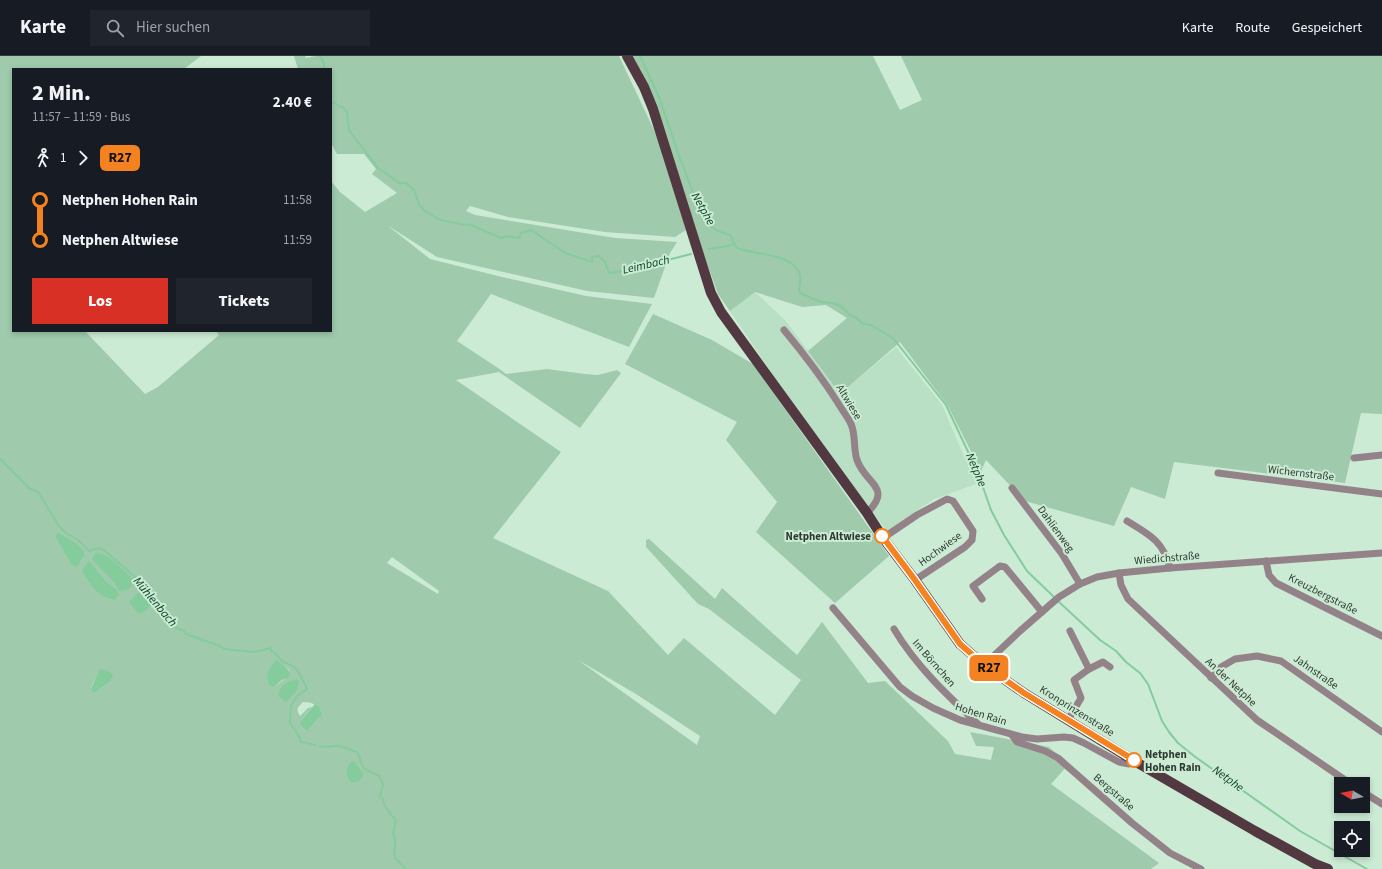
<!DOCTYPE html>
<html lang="de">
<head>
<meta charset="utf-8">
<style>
  :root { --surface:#171b24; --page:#20242c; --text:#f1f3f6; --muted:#9ea1a6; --line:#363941; --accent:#d93025 }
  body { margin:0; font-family:"Source Sans 3",sans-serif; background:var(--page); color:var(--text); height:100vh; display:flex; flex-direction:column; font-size:15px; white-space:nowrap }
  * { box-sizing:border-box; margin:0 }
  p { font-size:13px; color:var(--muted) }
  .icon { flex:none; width:22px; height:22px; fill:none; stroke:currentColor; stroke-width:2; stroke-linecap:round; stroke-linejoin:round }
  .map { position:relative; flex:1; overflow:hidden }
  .drawer { position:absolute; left:12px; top:12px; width:320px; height:264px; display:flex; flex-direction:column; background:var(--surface); border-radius:0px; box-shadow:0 2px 6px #0003 }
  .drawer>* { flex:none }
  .badge { padding:0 8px; border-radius:6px; font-size:14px; line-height:26px }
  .needle { width:26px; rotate:280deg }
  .fabs { position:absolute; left:1334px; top:721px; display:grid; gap:8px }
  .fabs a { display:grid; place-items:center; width:36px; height:36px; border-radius:0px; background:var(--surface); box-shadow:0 2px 6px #0003; font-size:20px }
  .map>.badge { position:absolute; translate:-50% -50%; box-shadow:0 0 0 2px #fff }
  .legs { display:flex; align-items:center; gap:6px; height:44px; padding:0 20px; font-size:13px }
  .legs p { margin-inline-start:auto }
  .summary { display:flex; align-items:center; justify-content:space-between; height:68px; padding:0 20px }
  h1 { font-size:22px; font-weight:800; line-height:30px }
  .primary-button { display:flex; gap:8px; margin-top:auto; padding:8px 20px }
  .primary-button a { flex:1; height:46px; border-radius:0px; background:var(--accent); color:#fff; font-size:16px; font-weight:800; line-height:46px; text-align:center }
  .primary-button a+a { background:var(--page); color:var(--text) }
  ul { padding:0 20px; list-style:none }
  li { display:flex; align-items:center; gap:14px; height:40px; font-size:15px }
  li i { display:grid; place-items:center; width:6px; height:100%; margin:0 5px; background:currentColor }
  li i::after { content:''; width:10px; height:10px; margin:-5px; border:3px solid; border-radius:50%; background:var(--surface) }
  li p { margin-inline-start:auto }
  li:first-child i { background:linear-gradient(#0000 50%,currentColor 0) }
  li:last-child i { background:linear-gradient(currentColor 50%,#0000 0) }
  header { display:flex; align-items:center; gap:24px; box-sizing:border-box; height:56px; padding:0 20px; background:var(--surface); border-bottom:1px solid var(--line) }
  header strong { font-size:19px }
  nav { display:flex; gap:22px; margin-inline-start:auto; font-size:14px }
  .search { width:280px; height:36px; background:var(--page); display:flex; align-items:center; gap:10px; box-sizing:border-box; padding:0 14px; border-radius:0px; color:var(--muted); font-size:15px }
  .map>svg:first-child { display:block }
  .built { fill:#b9dfc5 }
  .green { fill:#9fcaac; fill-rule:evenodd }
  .water { fill:#85cc9d }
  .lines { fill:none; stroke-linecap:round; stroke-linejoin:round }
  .stream { stroke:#85cc9d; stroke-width:2 }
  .minor { stroke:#938388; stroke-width:7 }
  .primary { stroke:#523841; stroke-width:10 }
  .line-1-casing { stroke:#fff; stroke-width:9 }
  .line-1 { stroke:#f58220; stroke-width:6 }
  .stop-1-dot { fill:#fff; stroke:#f58220; stroke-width:2 }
  .labels { text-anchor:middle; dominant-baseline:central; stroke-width:4; stroke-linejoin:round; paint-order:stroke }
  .street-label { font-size:11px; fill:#2e3a31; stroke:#cbebd4 }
  .stop-label { font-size:11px; font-weight:bold; fill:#2e3a31; stroke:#cbebd4; text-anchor:end }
  .water-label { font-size:12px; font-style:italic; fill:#094224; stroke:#cbebd4 }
</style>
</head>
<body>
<header>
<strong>Karte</strong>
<div class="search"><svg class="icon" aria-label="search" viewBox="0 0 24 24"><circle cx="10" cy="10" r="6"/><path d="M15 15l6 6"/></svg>Hier suchen</div>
<nav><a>Karte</a><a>Route</a><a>Gespeichert</a></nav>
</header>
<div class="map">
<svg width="1382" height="813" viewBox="0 0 1382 813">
  <rect width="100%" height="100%" fill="#cbebd4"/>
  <path class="built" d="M 755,236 L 785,264 L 840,338 L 896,291 L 942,349 L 976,428 L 934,443 L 887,475 L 812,377 L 730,255 Z"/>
  <g class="green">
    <path d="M 0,0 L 201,0 L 184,13 L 13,13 L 13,275 L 85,275 L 145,338 L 158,331 L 219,279 L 216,275 L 331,275 L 331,125 L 340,136 L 365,156 L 397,137 L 372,118 L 376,113 L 364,98 L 337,98 L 331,87 L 331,13 L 298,13 L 294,0 L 305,0 L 306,2 L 316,0 L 619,0 L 662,91 L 686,174 L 675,181 L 605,176 L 508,161 L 470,150 L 466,155 L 475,159 L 615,182 L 677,186 L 670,197 L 654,242 L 587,235 L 437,201 L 387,169 L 430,203 L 502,221 L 586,240 L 652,248 L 629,291 L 491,238 L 457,285 L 501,314 L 506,318 L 547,313 L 585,318 L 598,319 L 617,314 L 621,317 L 580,372 L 499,316 L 456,324 L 561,396 L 493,482 L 608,535 L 668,599 L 684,582 L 775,659 L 801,624 L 709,553 L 698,548 L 646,491 L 646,484 L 649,483 L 715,543 L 722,532 L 797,599 L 822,566 L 868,627 L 885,625 L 948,685 L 955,698 L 991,704 L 994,691 L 976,690 L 970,676 L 1049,691 L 1068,709 L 1051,728 L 1159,807 L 1151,813 L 0,813 ZM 59,476 L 85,500 L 80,506 L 67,500 L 56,480 ZM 392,501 L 439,535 L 438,538 L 387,507 ZM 90,505 L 105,524 L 116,533 L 87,523 ZM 578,604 L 636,638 L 700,680 L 697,689 ZM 276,605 L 289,614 L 286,622 L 274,631 ZM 98,616 L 111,625 L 96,636 L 91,632 ZM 303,646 C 312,646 319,649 323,658 L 308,674 L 305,674 L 299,667 L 312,651 L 308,652 L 300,660 C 296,653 297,652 303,646 Z"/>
    <path d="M 632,0 L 873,0 L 900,54 L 922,44 L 901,0 L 1382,0 L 1382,358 L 1361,357 L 1345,427 L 1174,406 L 1165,443 L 1131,431 L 1114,470 L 1025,445 L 986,404 L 981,415 L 948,350 L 900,286 L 840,338 L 808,295 L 847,262 L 826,249 L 802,251 L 755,236 L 730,255 L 718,238 Z"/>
    <path d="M 653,258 L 712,284 L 753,308 L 889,500 L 835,547 L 756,476 L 777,446 L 726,384 L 737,366 L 625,308 Z"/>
  </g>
  <g class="water">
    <path d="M 59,476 C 67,484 83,487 85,500 L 76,511 L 72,509 L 55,480 Z"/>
    <path d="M 98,497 C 111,500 124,514 133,524 L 132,530 L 127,534 L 120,535 L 113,525 L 92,503 L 95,498 Z"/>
    <path d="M 90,505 L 105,524 L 116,533 L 119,538 L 115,544 C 98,541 89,528 82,514 L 87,507 Z"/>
    <path d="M 139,536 L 151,549 L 147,554 L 140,558 L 136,555 L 129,546 Z"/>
    <path d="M 276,604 C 282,609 291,613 290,621 L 282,624 L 274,631 L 269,629 C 265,618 269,613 276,604 Z"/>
    <path d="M 101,613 L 110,616 L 113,619 L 111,625 L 96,636 L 93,636 L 91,633 L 98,616 Z"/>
    <path d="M 297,623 L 299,626 L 298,631 L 296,636 L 286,646 L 278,640 C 279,630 288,625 297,623 Z"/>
    <path d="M 315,648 L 319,651 L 323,658 L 308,674 L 305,674 L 299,667 Z"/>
    <path d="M 354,705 L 363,717 L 363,720 L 359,725 L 352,727 C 345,719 345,714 351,706 Z"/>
  </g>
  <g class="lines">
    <g class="stream">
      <path d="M 320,0 L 324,7 L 324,13"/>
      <path d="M 640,0 L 659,41 L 678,97 L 694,139 L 705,156 L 709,169 L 718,175 L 730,179 L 737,192 C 755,199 790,197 799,216 C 803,223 797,230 800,237 L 821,246 L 833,247 L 841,250 L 850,259 L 857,262 L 863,268 L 871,269 L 893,282 L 946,349 L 978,417 L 991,454 L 1004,479 L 1027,515 L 1055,542"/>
      <path d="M 331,45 L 345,53 L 347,57 L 349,74 L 377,111 L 399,127 L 406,127 L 414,134 L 419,148 L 425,155 L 440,164 L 461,168 L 471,169 L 501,182 L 507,180 L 519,182 L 521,177 L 531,174 L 565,197 L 592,206 L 592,201 L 599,200 L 605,206 L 609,217 L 625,215 L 691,198"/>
      <path d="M 708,193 L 728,190 L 734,188"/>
      <path d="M 0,403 L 29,432 L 38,436 L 59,470 L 66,477 L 78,484 L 89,495 L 99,492 L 104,494 L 136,522 L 167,564 L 172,570 L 184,575 L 186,578 L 220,590 L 224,593 L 254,596 L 271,592 L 271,595 L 275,597 L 282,605 L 294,611 L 298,615 L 307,633 L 297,640 L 291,650 L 290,667 L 299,680 L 301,686 L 308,687 L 315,689"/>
      <path d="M 1058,545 L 1100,584 L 1116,595 L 1126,606 L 1140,617 L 1148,628 L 1162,665 L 1169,676 L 1178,687 L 1194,700 L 1300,775 L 1367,813"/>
      <path d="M 320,690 C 327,692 333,689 340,690 C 343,691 356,695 358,697 L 362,709 L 365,713 L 379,720 L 383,728 L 380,741 L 383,743 C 383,749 391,760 396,764 L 393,778 C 398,786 393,794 395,802 L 406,813"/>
    </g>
    <g class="minor">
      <path d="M 784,274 C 804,298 821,320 838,347 C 842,354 848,361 851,368 C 856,379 853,392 857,404 C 866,429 893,431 867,457"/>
      <path d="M 1354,402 L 1382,399"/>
      <path d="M 1218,417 L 1382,438"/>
      <path d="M 1012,432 L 1062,498 L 1080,528"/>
      <path d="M 1127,465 C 1150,479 1163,485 1170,512"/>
      <path d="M 883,482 L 917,459 L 947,443 L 953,445 L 973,475 L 972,484 L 965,491 L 915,524"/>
      <path d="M 1266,505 L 1269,519 L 1276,527 L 1382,580"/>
      <path d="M 1119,517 L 1121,529 L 1128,543 L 1257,664 L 1351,728"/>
      <path d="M 982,543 L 973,530 L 1000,510 L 1005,511 L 1042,556"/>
      <path d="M 833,552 L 900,631 L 912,640 L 933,652 L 960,664 L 1022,681 L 1037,683 L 1064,681 L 1073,682 L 1084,687 L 1119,706 L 1129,708 L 1136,706"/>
      <path d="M 894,573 C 916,610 947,639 978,668"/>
      <path d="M 1070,575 L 1089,613"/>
      <path d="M 984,609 L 1020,575 L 1059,541 L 1080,528 L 1097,521 L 1119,517 L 1170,512 L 1382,497"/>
      <path d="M 1211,622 L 1221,611 L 1235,603 L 1257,600 L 1281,605 L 1382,676"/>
      <path d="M 1068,664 L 1081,642 L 1074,624 L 1089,613 L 1103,606 L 1110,611"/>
      <path d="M 1012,679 L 1017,686 L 1045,695 L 1058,702 L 1132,767 L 1170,797 L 1201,813"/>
      <path d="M 1363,736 L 1382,748"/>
    </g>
    <path class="primary" d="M 627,0 L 644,31 L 653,53 L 711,237 L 721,256 L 867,457 L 883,482 L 915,524 L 960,588 L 984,609 L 1024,637 L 1136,706 L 1255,775 L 1315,808 L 1328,813"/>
  </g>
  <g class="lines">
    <g class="line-1-casing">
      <path id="line-1" d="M 882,480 L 915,524 L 960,588 L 984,609 L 1024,637 L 1134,704"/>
    </g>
    <use href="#line-1" class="line-1"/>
  </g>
  <g class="stop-1-dot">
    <circle cx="882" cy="480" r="7"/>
    <circle cx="1134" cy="704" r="7"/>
  </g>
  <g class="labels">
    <g class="street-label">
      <text transform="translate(849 346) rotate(59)">Altwiese</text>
      <text transform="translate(1301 417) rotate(7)">Wichernstraße</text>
      <text transform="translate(1056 473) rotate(54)">Dahlienweg</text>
      <text transform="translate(940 493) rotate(-36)">Hochwiese</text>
      <text transform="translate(1167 502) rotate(-5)">Wiedichstraße</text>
      <text transform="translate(1323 538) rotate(27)">Kreuzbergstraße</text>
      <text transform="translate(934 607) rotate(49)">Im Börnchen</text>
      <text transform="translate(1316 616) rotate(35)">Jahnstraße</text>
      <text transform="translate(1231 626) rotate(43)">An der Netphe</text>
      <text transform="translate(1077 655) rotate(32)">Kronprinzenstraße</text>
      <text transform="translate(981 658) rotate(17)">Hohen Rain</text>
      <text transform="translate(1114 736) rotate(41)">Bergstraße</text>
    </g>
    <g class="stop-label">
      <text x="871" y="480">Netphen Altwiese</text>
      <text x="1145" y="698" text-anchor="start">Netphen<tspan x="1145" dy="13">Hohen Rain</tspan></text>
    </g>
    <g class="water-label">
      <text transform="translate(703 153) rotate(61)">Netphe</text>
      <text transform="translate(646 209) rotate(-13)">Leimbach</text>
      <text transform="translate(976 414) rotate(67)">Netphe</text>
      <text transform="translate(155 546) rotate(50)">Mühlenbach</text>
      <text transform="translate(1228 723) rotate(36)">Netphe</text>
    </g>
  </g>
</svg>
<div class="fabs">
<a><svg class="needle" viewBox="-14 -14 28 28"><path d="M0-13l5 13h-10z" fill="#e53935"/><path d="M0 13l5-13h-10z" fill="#9ea1a6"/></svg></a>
<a><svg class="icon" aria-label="locate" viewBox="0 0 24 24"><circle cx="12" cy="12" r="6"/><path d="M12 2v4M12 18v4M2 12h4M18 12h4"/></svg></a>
</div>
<b class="badge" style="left:989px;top:612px;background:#f58220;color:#111">R27</b>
<section class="drawer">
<div class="summary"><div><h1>2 Min.</h1><p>11:57 – 11:59 · Bus</p></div><b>2.40 €</b></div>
<div class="legs"><svg class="icon" aria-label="walk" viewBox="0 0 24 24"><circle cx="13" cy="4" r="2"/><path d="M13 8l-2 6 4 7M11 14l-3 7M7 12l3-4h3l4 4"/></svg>1<svg class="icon" aria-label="forward" viewBox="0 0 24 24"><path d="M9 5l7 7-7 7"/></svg><b class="badge" style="background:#f58220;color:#111">R27</b></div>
<ul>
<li><i style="color:#f58220"></i><b>Netphen Hohen Rain</b><p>11:58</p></li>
<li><i style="color:#f58220"></i><b>Netphen Altwiese</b><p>11:59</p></li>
</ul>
<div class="primary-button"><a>Los</a><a>Tickets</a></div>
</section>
</div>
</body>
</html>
